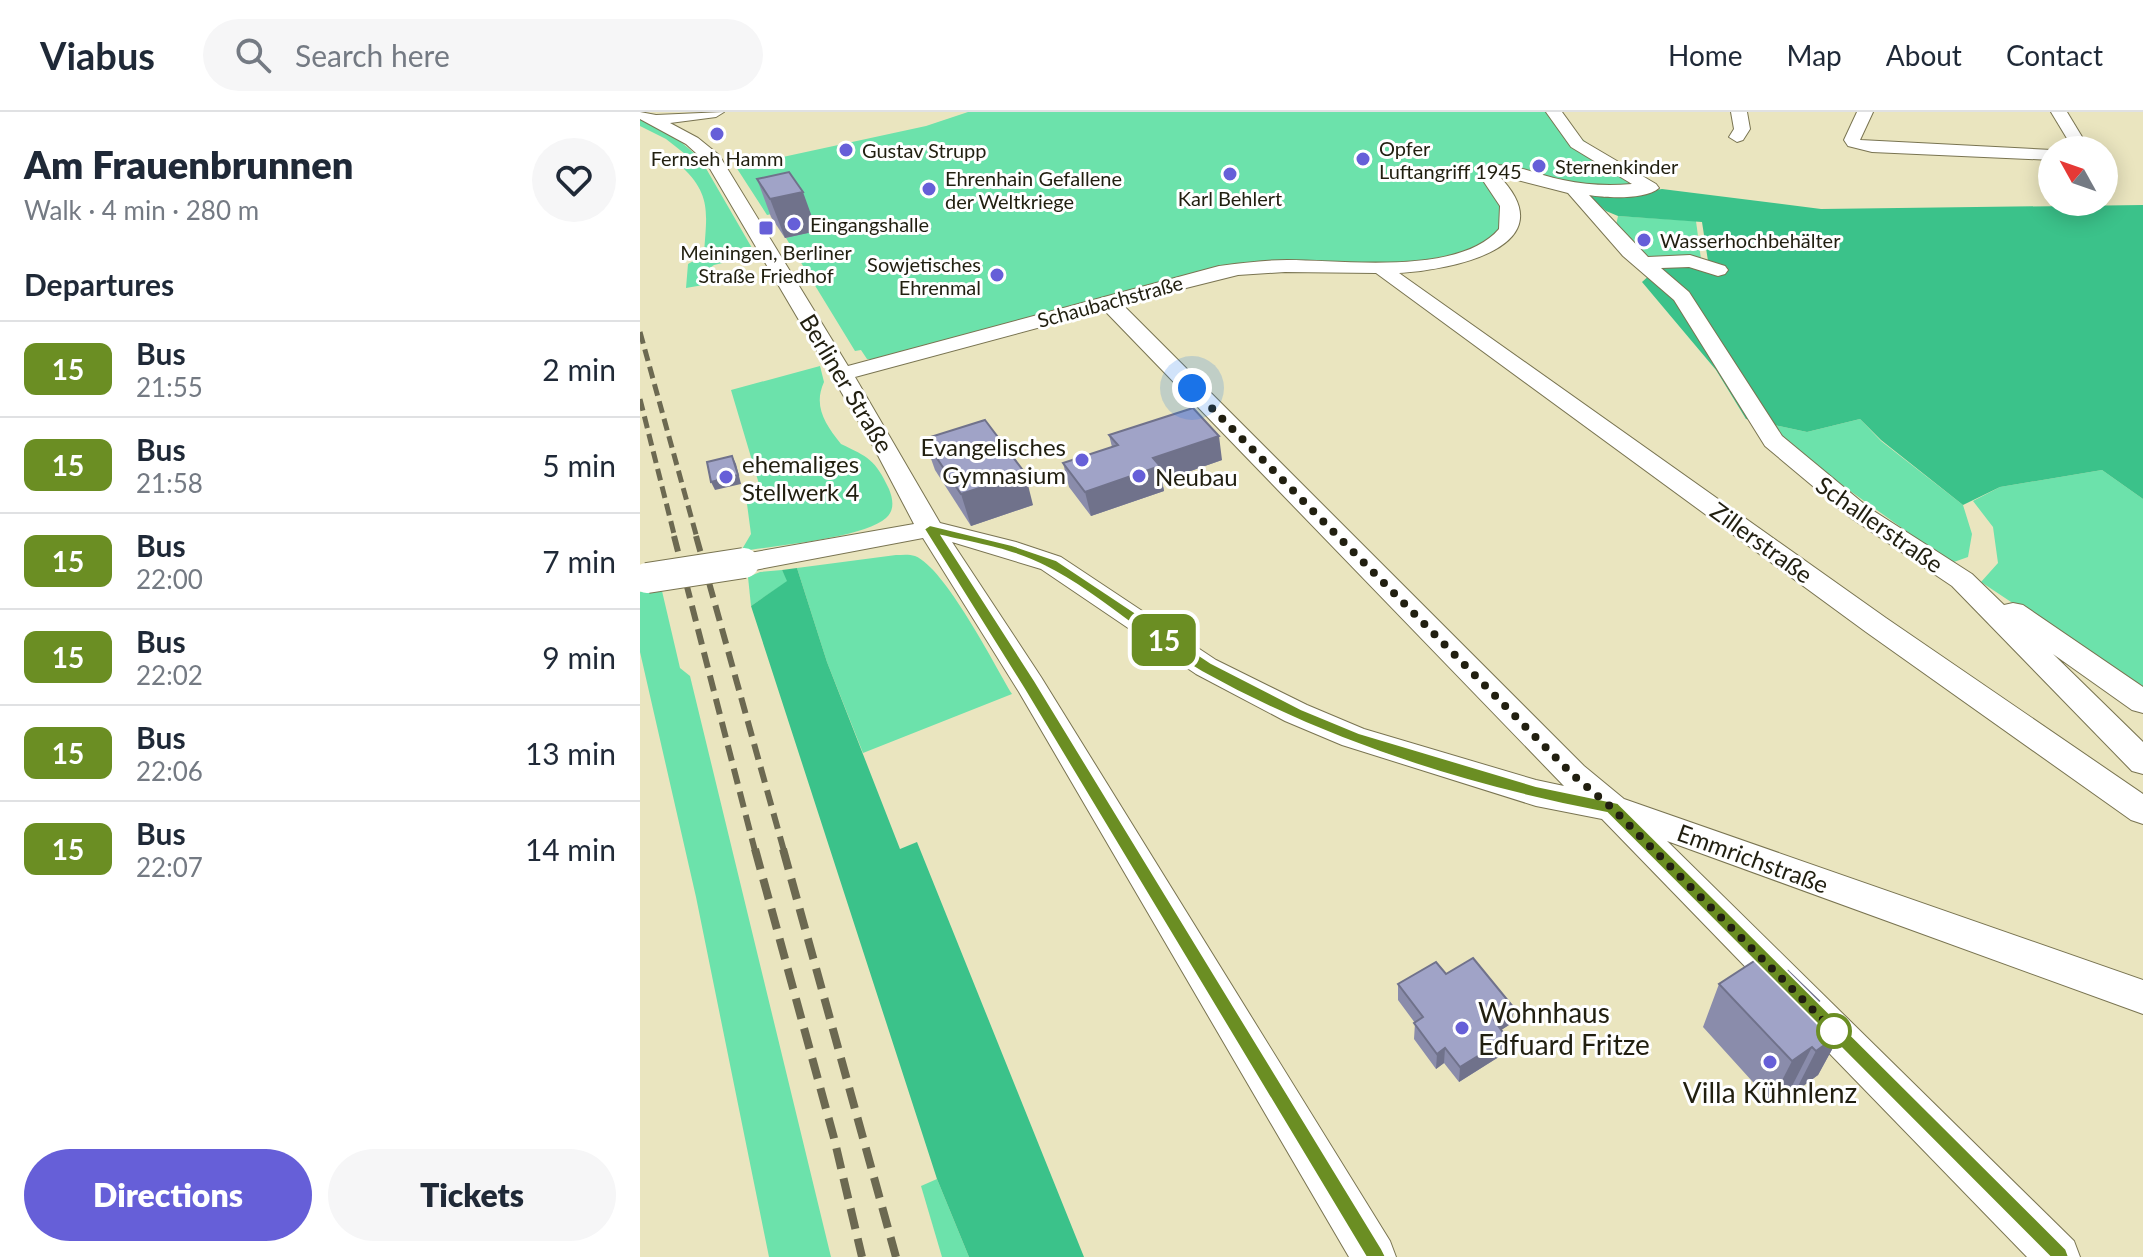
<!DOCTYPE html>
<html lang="en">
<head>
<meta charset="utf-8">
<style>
  :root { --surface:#fff; --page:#f6f6f7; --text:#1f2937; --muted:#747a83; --line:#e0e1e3; --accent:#665fd8 }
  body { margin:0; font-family:Lato,sans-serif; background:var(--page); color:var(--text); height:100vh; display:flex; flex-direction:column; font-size:30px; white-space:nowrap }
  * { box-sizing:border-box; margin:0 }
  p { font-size:26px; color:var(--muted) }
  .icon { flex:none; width:44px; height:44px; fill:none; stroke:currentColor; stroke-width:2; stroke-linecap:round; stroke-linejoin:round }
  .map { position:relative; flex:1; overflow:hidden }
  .drawer { display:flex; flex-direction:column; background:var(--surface); width:640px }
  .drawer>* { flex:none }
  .badge { padding:0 16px; border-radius:12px; font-size:28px; line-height:52px }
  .needle { width:52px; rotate:310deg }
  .buttons { position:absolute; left:1398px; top:24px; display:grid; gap:16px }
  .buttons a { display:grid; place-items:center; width:80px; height:80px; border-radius:50%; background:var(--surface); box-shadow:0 4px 20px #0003; font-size:40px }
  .you { position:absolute; width:40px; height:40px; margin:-20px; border:6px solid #fff; border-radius:50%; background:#1a73e8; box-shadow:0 0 0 12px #1a73e833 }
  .map>.badge { position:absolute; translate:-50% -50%; box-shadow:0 0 0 4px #fff }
  h2 { padding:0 24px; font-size:30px; line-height:72px }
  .round { display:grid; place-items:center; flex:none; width:84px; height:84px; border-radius:42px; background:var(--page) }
  .head { display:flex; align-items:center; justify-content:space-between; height:136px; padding:0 24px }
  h1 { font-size:38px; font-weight:800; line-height:60px }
  .cta { display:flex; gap:16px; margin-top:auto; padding:16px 24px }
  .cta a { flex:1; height:92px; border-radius:48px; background:var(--accent); color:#fff; font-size:32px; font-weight:800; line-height:92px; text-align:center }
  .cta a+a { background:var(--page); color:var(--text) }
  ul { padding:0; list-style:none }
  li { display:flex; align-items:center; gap:24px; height:96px; padding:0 24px; border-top:2px solid var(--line) }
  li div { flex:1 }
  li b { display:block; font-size:30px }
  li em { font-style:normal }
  li .badge { min-width:88px; font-weight:700; text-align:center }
  header { display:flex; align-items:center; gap:48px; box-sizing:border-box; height:112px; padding:0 40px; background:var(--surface); border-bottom:2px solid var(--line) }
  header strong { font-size:38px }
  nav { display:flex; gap:44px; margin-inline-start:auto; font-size:28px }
  .search { width:560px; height:72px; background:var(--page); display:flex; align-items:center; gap:20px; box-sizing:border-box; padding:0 28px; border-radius:44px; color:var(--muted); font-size:30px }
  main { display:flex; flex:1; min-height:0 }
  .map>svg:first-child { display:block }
  .green { fill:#6ce2ab }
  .forest { fill:#3bc28a }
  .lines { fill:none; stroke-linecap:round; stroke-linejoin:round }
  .minor-casing { stroke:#797451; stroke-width:2 }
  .minor { fill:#fff; fill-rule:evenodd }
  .rail-far2 { stroke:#6c6951; stroke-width:5; stroke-dasharray:12 6; stroke-linecap:butt }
  .rail-far1 { stroke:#6c6951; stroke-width:6; stroke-dasharray:16 8; stroke-linecap:butt }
  .rail { stroke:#6c6951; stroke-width:8; stroke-dasharray:21 10; stroke-linecap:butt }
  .minor-bridge-casing { stroke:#797451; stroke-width:32; stroke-linecap:butt }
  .minor-bridge { stroke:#fff; stroke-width:30 }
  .wall { fill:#8a8cab }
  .shaded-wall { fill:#70728b }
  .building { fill:#a0a3c7; stroke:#70728b; stroke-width:2 }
  .line { fill:#6b8e23; stroke:#fff; stroke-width:2 }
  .walk { stroke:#211f10; stroke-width:8; stroke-dasharray:0 14.4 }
  .poi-dot { fill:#665fd8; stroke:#fff; stroke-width:3 }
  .stop-dot { fill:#fff; stroke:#6b8e23; stroke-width:4 }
  .labels { text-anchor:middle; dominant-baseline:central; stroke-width:6; stroke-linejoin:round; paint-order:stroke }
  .far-poi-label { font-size:20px; fill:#211f10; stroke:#fff; text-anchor:start }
  .far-street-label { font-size:20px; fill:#211f10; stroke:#fff }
  .street-label { font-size:24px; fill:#211f10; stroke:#fff }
  .poi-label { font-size:24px; fill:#211f10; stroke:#fff; text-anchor:start }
  .near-poi-label { font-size:28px; fill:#211f10; stroke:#fff; text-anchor:start }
</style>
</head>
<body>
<header>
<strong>Viabus</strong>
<div class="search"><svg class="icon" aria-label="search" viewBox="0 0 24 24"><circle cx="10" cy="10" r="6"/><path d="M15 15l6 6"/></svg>Search here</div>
<nav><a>Home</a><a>Map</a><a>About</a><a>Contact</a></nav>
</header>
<main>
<section class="drawer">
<div class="head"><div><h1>Am Frauenbrunnen</h1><p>Walk · 4 min · 280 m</p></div><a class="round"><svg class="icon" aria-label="heart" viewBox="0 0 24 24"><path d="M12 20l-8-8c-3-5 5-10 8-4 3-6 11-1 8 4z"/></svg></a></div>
<h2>Departures</h2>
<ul>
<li><span class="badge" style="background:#6b8e23;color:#fff">15</span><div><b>Bus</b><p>21:55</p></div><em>2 min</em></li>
<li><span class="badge" style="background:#6b8e23;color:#fff">15</span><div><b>Bus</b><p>21:58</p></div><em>5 min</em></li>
<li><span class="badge" style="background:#6b8e23;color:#fff">15</span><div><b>Bus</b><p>22:00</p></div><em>7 min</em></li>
<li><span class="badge" style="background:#6b8e23;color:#fff">15</span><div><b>Bus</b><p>22:02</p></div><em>9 min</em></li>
<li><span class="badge" style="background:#6b8e23;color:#fff">15</span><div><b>Bus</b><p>22:06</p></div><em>13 min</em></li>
<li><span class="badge" style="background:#6b8e23;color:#fff">15</span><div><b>Bus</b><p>22:07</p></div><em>14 min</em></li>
</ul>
<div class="cta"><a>Directions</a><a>Tickets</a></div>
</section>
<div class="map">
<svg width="1503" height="1145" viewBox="0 0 1503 1145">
  <rect width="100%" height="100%" fill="#eae5bf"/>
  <g class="green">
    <path d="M 328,0 L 910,0 L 1000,75 L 963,79 L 852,54 L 862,83 L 863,110 L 856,124 L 826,140 L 764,152 L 626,150 L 238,247 L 227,247 L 221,238 L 215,239 L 146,126 L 149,125 L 132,102 L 127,103 L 96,55 L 286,14 Z"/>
    <path d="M 0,7 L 35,25 L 60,46 L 116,143 L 74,153 L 67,158 L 69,172 L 46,176 L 48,152 L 64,143 C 66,104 73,84 42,55 L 54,49 L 26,27 L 0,14 Z"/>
    <path d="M 978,104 L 1056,109 L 1061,147 L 1009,146 L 975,118 Z"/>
    <path d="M 180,254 L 184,270 C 173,294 185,312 201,332 C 228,345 235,347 249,377 C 253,387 255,398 246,406 C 224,426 134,434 101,439 L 111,422 L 105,377 L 119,372 L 91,278 Z"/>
    <path d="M 1220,307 L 1241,329 L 1323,393 L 1332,422 L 1328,445 L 1311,451 L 1157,341 L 1130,312 L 1167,320 Z"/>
    <path d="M 1462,358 L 1503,387 L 1503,578 L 1341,470 L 1358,451 L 1353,415 L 1333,389 L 1360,375 Z"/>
    <path d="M 256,443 C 262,443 269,442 275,444 C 305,456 354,552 372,582 L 223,641 L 187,550 L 157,456 Z"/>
    <path d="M 142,458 L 148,469 L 111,494 L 108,465 L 120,460 Z"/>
    <path d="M 7,478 L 7,481 L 22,479 L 40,556 L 50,564 L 191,1145 L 129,1145 L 56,785 L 0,540 L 0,480 Z"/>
    <path d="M 297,1067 L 329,1145 L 302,1145 L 281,1074 Z"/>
  </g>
  <g class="forest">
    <path d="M 1022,77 L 1181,97 L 1503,93 L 1503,387 L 1462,358 L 1360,375 L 1323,393 L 1241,328 L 1220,307 L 1167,320 L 1106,307 L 1076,258 L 1002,170 L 1020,154 L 1068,149 L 1062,110 L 978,104 L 966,99 L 943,79 L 989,82 Z"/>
    <path d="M 157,456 L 187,550 L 260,737 L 277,730 L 444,1145 L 329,1145 L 297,1067 L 111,494 L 147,469 L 142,458 Z"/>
  </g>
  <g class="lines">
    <g class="minor-casing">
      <g id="minor">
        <path d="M 0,0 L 16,3 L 84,0 L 76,5 L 30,11 L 58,26 L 79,43 L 208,254 L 579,154 C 602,151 624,148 647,148 C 703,148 819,164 859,117 L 860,94 L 840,64 L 843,55 C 871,48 895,63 923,68 C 946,73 968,74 992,72 L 931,35 L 906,0 L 922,0 L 943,29 L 1016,72 L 1019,76 C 1005,88 967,86 949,83 L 1008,145 L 1050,143 L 1085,154 L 1088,158 L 1085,162 L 1078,164 L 1049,155 L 1021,156 L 1049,180 L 1142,324 L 1229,396 L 1332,462 L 1364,493 L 1373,491 L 1383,493 L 1503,575 L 1503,601 L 1492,598 L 1413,542 L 1503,630 L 1503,662 L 1492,659 L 1312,474 L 1211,406 L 1125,334 L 1034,188 L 983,144 L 928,81 L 858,63 C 929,135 811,158 759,161 L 1246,506 L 1503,682 L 1503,712 L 1491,708 L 1226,520 L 736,161 L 645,160 L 598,163 L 482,192 L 944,654 L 984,687 L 1503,868 L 1503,902 L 1027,729 L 1434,1129 L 1440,1145 L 1387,1145 L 962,707 L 896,694 L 702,633 L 645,609 L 556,562 L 401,457 L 312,430 L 401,565 L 750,1129 L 756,1145 L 709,1145 L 379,580 L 283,426 L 104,460 L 94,457 L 91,451 L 94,445 L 104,442 L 274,412 L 233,334 L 66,50 L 46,32 L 0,7 ZM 464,198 L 924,674 L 896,668 L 724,617 L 667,593 L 576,548 L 421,445 L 376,430 L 300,411 L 215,265 Z"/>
        <path d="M 1091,0 L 1107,0 L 1110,17 L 1103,28 L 1097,30 L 1089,25 L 1094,17 Z"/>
        <path d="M 1217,0 L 1233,0 L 1220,28 L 1412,38 L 1412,48 L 1232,40 L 1208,34 L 1204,28 Z"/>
        <path d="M 1411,0 L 1427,0 L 1450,38 L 1434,38 Z"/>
      </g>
    </g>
    <use href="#minor" class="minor"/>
    <g class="rail-far2">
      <path d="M 0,220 L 57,426"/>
      <path d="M 0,287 L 35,426"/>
    </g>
    <g class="rail-far1">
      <path d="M 34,424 L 115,739"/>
      <path d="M 56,424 L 144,739"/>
    </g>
    <g class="rail">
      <path d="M 115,737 L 194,1026 L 222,1145"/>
      <path d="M 143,737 L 256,1145"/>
    </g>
    <g class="minor-bridge-casing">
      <path id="minor-bridge" d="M 7,466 L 104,451"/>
    </g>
    <use href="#minor-bridge" class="minor-bridge"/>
  </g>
  <g class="wall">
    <path d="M 117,67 L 177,119 L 145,126 L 131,105 Z"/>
    <path d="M 469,323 L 582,348 L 522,369 L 524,379 L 451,404 L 429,375 L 423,351 L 472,335 Z"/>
    <path d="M 284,327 L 393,393 L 331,414 L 295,358 Z"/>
    <path d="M 806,862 L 874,896 L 872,911 L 861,918 L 865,941 L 819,970 L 804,951 L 796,957 L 774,927 L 775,911 L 758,888 L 758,872 Z"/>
    <path d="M 1145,862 L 1176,896 L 1201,921 L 1178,963 L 1155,980 L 1151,976 L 1131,990 L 1063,915 L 1079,872 Z"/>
  </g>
  <g class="shaded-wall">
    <path d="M 163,80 L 177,119 L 145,126 L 130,87 Z"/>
    <path d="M 579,324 L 582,348 L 522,369 L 524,379 L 451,404 L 445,380 L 513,346 Z"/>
    <path d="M 92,344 L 96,352 L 101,372 L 75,378 L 71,370 Z"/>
    <path d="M 385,361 L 393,393 L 331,414 L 321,382 Z"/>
    <path d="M 874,896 L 872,911 L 852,924 L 854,908 Z"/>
    <path d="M 1201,921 L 1178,963 L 1155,980 L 1176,939 Z"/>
    <path d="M 867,926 L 865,941 L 819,970 L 820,955 Z"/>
    <path d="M 1172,935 L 1151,976 L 1131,990 L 1152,949 Z"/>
    <path d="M 805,936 L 804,951 L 796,957 L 797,942 Z"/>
  </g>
  <g class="building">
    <path d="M 149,60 L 163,80 L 130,87 L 117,67 Z"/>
    <path d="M 553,296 L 579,324 L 513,346 L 520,354 L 445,380 L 423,351 L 478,333 L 469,323 Z"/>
    <path d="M 345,308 L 385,361 L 321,382 L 284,327 Z"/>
    <path d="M 92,344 L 98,363 L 71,370 L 67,350 Z"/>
    <path d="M 1125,842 L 1145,862 L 1148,859 L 1179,889 L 1173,894 L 1201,921 L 1176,939 L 1172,935 L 1152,949 L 1079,872 Z"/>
    <path d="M 833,846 L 874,896 L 854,908 L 867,926 L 820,955 L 805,936 L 797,942 L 774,911 L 783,905 L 758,872 L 796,850 L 806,862 Z"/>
  </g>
  <path class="line" d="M 290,413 L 372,433 L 416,448 L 571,551 L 661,597 L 719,621 L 896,674 L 978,691 L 1426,1137 L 1429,1145 L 1410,1145 L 967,701 C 827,674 687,630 562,560 C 509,530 460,482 406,455 C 375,438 336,432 302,424 L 395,569 L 742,1137 L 746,1145 L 726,1145 L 384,577 L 284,417 Z"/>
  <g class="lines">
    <path class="walk" d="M 552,276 L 933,663 L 972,696 L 1194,919"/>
  </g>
  <g class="poi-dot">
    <circle cx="77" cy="22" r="8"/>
    <circle cx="206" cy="38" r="8"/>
    <circle cx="723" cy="47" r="8"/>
    <circle cx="899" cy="54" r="8"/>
    <circle cx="590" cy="62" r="8"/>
    <circle cx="289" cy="77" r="8"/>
    <circle cx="154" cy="112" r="8"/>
    <rect x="118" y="108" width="16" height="16" rx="4"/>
    <circle cx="1004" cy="128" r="8"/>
    <circle cx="357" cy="163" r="8"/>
    <circle cx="442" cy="348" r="8"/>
    <circle cx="499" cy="364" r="8"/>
    <circle cx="86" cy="365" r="8"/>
    <circle cx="822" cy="916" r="8"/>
    <circle cx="1130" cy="950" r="8"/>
  </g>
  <circle class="stop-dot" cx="1194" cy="919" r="16"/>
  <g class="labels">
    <g class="far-poi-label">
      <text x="739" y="36">Opfer<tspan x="739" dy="23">Luftangriff 1945</tspan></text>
      <text x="222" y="38">Gustav Strupp</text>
      <text x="77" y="46" text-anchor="middle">Fernseh Hamm</text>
      <text x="915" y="54">Sternenkinder</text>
      <text x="305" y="66">Ehrenhain Gefallene<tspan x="305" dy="23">der Weltkriege</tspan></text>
      <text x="590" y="86" text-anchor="middle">Karl Behlert</text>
      <text x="170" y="112">Eingangshalle</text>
      <text x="1020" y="128">Wasserhochbehälter</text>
      <text x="126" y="140" text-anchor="middle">Meiningen, Berliner<tspan x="126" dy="23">Straße Friedhof</tspan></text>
      <text x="341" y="152" text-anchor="end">Sowjetisches<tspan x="341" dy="23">Ehrenmal</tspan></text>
    </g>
    <g class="far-street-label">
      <text transform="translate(470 189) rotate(-15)">Schaubachstraße</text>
    </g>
    <g class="street-label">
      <text transform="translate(207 271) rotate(59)">Berliner Straße</text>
      <text transform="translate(1240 412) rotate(35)">Schallerstraße</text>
      <text transform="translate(1122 430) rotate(36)">Zillerstraße</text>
      <text transform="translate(1113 746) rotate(20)">Emmrichstraße</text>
    </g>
    <g class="poi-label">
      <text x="426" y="334" text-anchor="end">Evangelisches<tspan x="426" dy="28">Gymnasium</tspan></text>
      <text x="102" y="351">ehemaliges<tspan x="102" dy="28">Stellwerk 4</tspan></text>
      <text x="515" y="364">Neubau</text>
    </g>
    <g class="near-poi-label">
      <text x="838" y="900">Wohnhaus<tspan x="838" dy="32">Edfuard Fritze</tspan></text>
      <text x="1130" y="980" text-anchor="middle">Villa Kühnlenz</text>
    </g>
  </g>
</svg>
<div class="buttons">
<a><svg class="needle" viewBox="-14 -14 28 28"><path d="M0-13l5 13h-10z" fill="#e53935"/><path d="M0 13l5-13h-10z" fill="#747a83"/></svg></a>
</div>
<div class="you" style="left:552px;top:276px"></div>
<b class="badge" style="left:524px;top:528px;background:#6b8e23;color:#fff">15</b>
</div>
</main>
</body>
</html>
